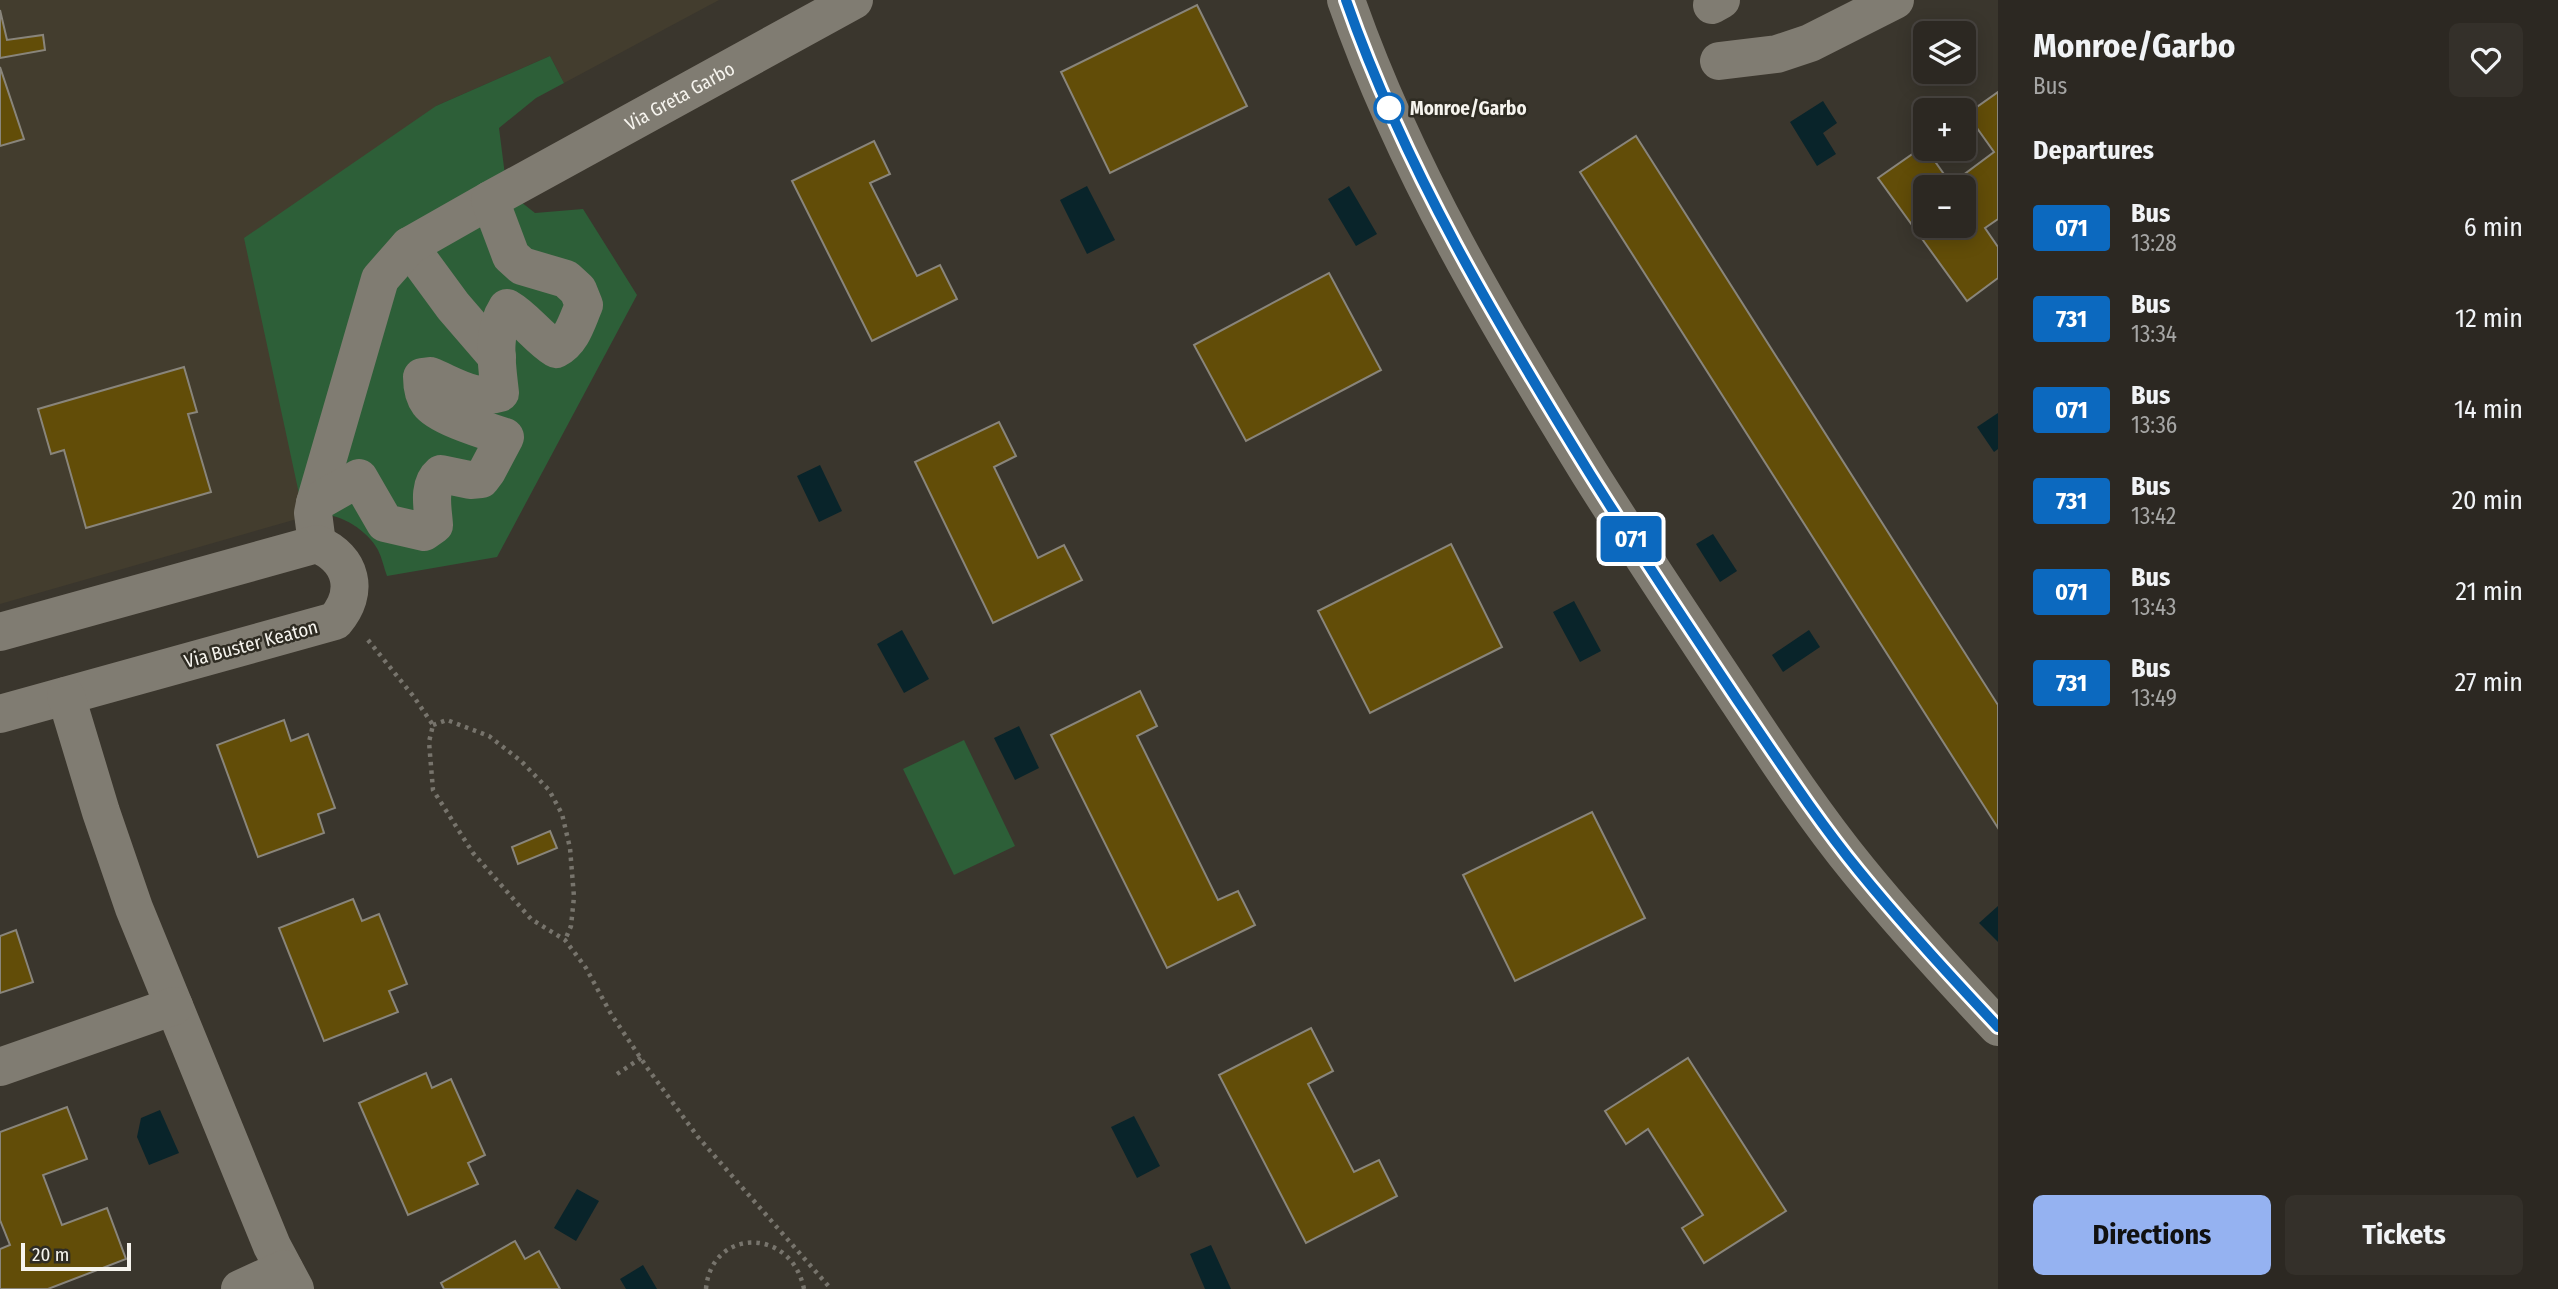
<!DOCTYPE html>
<html lang="en">
<head>
<meta charset="utf-8">
<style>
  :root { --surface:#2c2822; --page:#34302a; --text:#f1f3f6; --muted:#a6a6a5; --line:#484440; --accent:#95b2f1 }
  body { margin:0; font-family:"Fira Sans Condensed",sans-serif; background:var(--page); color:var(--text); height:100vh; display:flex; flex-direction:column; font-size:26px; white-space:nowrap }
  * { box-sizing:border-box; margin:0 }
  p { font-size:23px; color:var(--muted) }
  .icon { flex:none; width:38px; height:38px; fill:none; stroke:currentColor; stroke-width:2; stroke-linecap:round; stroke-linejoin:round }
  .map { position:relative; flex:1; overflow:hidden }
  .sheet { display:flex; flex-direction:column; background:var(--surface); width:560px }
  .sheet>* { flex:none }
  .badge { padding:0 14px; border-radius:5px; font-size:24px; line-height:46px }
  .controls { position:absolute; left:1913px; top:21px; display:grid; gap:14px }
  .controls a { display:grid; place-items:center; width:63px; height:63px; border-radius:10px; background:var(--surface); box-shadow:0 4px 18px #0003,0 0 0 2px var(--line); font-size:35px }
  .scale { position:absolute; left:21px; bottom:18px; width:110px; box-sizing:border-box; padding-left:7px; border:4px solid #f6f4ee; border-top:0; font-size:19px; line-height:24px; white-space:nowrap; color:#f6f4ee; -webkit-text-stroke:5px #2f2c23; paint-order:stroke }
  .map>.badge { position:absolute; translate:-50% -50%; box-shadow:0 0 0 4px #fff }
  h2 { padding:0 35px; font-size:26px; line-height:63px }
  .round { display:grid; place-items:center; flex:none; width:74px; height:74px; border-radius:10px; background:var(--page) }
  .overview { display:flex; align-items:center; justify-content:space-between; height:119px; padding:0 35px }
  h1 { font-size:33px; font-weight:700; line-height:52px }
  .action { display:flex; gap:14px; margin-top:auto; padding:14px 35px }
  .action a { flex:1; height:80px; border-radius:10px; background:var(--accent); color:#111; font-size:28px; font-weight:700; line-height:80px; text-align:center }
  .action a+a { background:var(--page); color:var(--text) }
  ul { padding:0; list-style:none }
  li { display:flex; align-items:center; gap:21px; height:91px; padding:0 35px }
  li div { flex:1 }
  li b { display:block; font-size:26px }
  li em { font-style:normal }
  li .badge { min-width:77px; font-weight:700; text-align:center }
  main { display:flex; flex:1; min-height:0 }
  .map>svg:first-child { display:block }
  .built { fill:#433d2e }
  .green { fill:#2d5f38 }
  .water { fill:#09242a }
  .building { fill:#624d08; stroke:#89857b; stroke-width:2; fill-rule:evenodd }
  .lines { fill:none; stroke-linecap:round; stroke-linejoin:round }
  .path { stroke:#77746c; stroke-width:4.5; stroke-dasharray:3.5 5; stroke-linecap:butt }
  .minor { stroke:#807c72; stroke-width:38 }
  .line-casing { stroke:#fff; stroke-width:16 }
  .line { stroke:#0c69bf; stroke-width:10 }
  .stop-dot { fill:#fff; stroke:#0c69bf; stroke-width:3.5 }
  .labels { text-anchor:middle; dominant-baseline:central; stroke-width:5; stroke-linejoin:round; paint-order:stroke }
  .street-label { font-size:19px; fill:#f6f4ee; stroke:#2f2c23 }
  .stop-label { font-size:19px; font-weight:bold; fill:#f6f4ee; stroke:#2f2c23; text-anchor:start }
</style>
</head>
<body>
<main>
<div class="map">
<svg width="1998" height="1289" viewBox="0 0 1998 1289">
  <rect width="100%" height="100%" fill="#3a362d"/>
  <path class="built" d="M 0,0 L 719,0 L 564,83 L 550,56 L 436,106 L 304,517 L 0,604 Z"/>
  <g class="green">
    <path d="M 550,56 L 564,83 L 536,98 L 499,128 L 507,191 L 535,213 L 583,209 L 637,295 L 497,557 L 387,576 C 384,568 382,558 378,550 C 366,527 329,506 304,517 L 244,238 L 436,106 Z"/>
    <path d="M 964,740 L 1015,846 L 954,875 L 903,769 Z"/>
  </g>
  <g class="water">
    <path d="M 1823,101 L 1837,123 L 1823,133 L 1836,154 L 1817,166 L 1790,122 Z"/>
    <path d="M 1087,186 L 1115,240 L 1087,254 L 1060,200 Z"/>
    <path d="M 1349,186 L 1377,234 L 1356,246 L 1328,199 Z"/>
    <path d="M 1998,413 L 1998,449 L 1994,452 L 1977,427 Z"/>
    <path d="M 820,465 L 842,511 L 819,522 L 797,476 Z"/>
    <path d="M 1713,534 L 1737,571 L 1720,582 L 1696,544 Z"/>
    <path d="M 1574,601 L 1601,651 L 1580,662 L 1553,612 Z"/>
    <path d="M 902,630 L 929,679 L 904,693 L 877,644 Z"/>
    <path d="M 1809,630 L 1820,647 L 1783,672 L 1772,655 Z"/>
    <path d="M 1019,726 L 1039,768 L 1015,780 L 994,738 Z"/>
    <path d="M 1998,906 L 1998,942 L 1979,923 Z"/>
    <path d="M 160,1110 L 179,1153 L 149,1165 L 137,1137 L 141,1118 Z"/>
    <path d="M 1134,1116 L 1160,1166 L 1137,1178 L 1111,1127 Z"/>
    <path d="M 577,1189 L 599,1201 L 576,1241 L 554,1228 Z"/>
    <path d="M 1211,1245 L 1231,1289 L 1205,1289 L 1190,1254 Z"/>
    <path d="M 643,1265 L 657,1289 L 626,1289 L 620,1279 Z"/>
  </g>
  <g class="building">
    <path d="M 1197,5 L 1247,106 L 1110,173 L 1061,72 Z"/>
    <path d="M 0,10 L 7,40 L 43,35 L 45,50 L 0,58 Z"/>
    <path d="M 0,67 L 24,139 L 0,146 Z"/>
    <path d="M 1998,92 L 1998,219 L 1985,228 L 1998,247 L 1998,278 L 1967,301 L 1878,178 L 1924,146 L 1951,184 L 1994,152 L 1967,114 ZM 1925,187 L 1964,187 L 1964,226 L 1925,226 Z"/>
    <path d="M 1636,136 L 1998,705 L 1998,828 L 1580,172 Z"/>
    <path d="M 874,141 L 890,174 L 870,183 L 917,276 L 940,265 L 957,299 L 872,341 L 792,181 Z"/>
    <path d="M 1329,273 L 1381,370 L 1246,441 L 1194,345 Z"/>
    <path d="M 184,367 L 197,412 L 188,414 L 211,492 L 86,528 L 64,450 L 51,454 L 38,409 Z"/>
    <path d="M 999,422 L 1016,456 L 994,467 L 1038,558 L 1064,545 L 1082,580 L 993,623 L 915,462 Z"/>
    <path d="M 1451,544 L 1502,647 L 1370,713 L 1318,611 Z"/>
    <path d="M 1140,691 L 1157,726 L 1137,736 L 1218,900 L 1238,891 L 1255,925 L 1167,968 L 1051,735 Z"/>
    <path d="M 284,720 L 291,741 L 308,734 L 335,808 L 318,814 L 324,833 L 258,857 L 217,745 Z"/>
    <path d="M 1592,812 L 1645,918 L 1515,981 L 1463,875 Z"/>
    <path d="M 550,831 L 557,848 L 518,864 L 512,847 Z"/>
    <path d="M 353,899 L 362,921 L 379,914 L 407,984 L 389,991 L 398,1012 L 324,1041 L 279,928 Z"/>
    <path d="M 16,930 L 33,982 L 0,993 L 0,936 Z"/>
    <path d="M 1311,1028 L 1333,1071 L 1308,1084 L 1354,1172 L 1379,1160 L 1397,1196 L 1306,1243 L 1219,1075 Z"/>
    <path d="M 1688,1058 L 1786,1211 L 1704,1263 L 1682,1228 L 1703,1215 L 1648,1129 L 1626,1144 L 1605,1111 Z"/>
    <path d="M 426,1073 L 432,1088 L 451,1079 L 485,1155 L 468,1163 L 478,1184 L 408,1215 L 359,1103 Z"/>
    <path d="M 67,1107 L 87,1159 L 43,1175 L 62,1225 L 107,1208 L 126,1259 L 48,1289 L 0,1289 L 0,1249 L 10,1245 L 0,1220 L 0,1132 Z"/>
    <path d="M 515,1241 L 525,1259 L 539,1251 L 560,1289 L 444,1289 L 441,1283 Z"/>
  </g>
  <g class="lines">
    <g class="path">
      <path d="M 368,640 L 414,697 L 433,725 L 429,742 L 433,790 L 473,853 L 531,919 L 565,940 L 586,968 L 611,1014 L 648,1069 L 698,1137 L 831,1289"/>
      <path d="M 433,725 L 447,720 L 489,736 L 521,761 L 549,790 L 562,814 L 570,848 L 574,897 L 571,926 L 565,940"/>
      <path d="M 617,1074 L 641,1058"/>
      <path d="M 706,1289 C 711,1228 791,1226 804,1289"/>
    </g>
    <g class="minor">
      <path d="M 1346,0 C 1405,169 1497,323 1590,474 C 1637,549 1686,622 1735,696 C 1774,755 1814,816 1859,871 C 1903,925 1950,976 1998,1027"/>
      <path d="M 1712,5 L 1721,0"/>
      <path d="M 1719,61 L 1777,54 L 1810,43 L 1895,0"/>
      <path d="M 409,246 L 453,306 L 497,357"/>
      <path d="M 315,503 L 380,279 L 409,246 L 490,200"/>
      <path id="s1" d="M 317,544 L 313,513 L 315,503 L 359,478 L 385,523 L 424,532 L 434,525 C 433,508 427,486 441,474 L 470,480 L 481,479 L 487,471 L 505,437 C 487,431 439,417 429,403 C 423,395 422,386 422,377 L 430,376 C 453,385 475,401 500,393 C 497,365 491,333 507,308 C 526,319 537,337 556,349 C 572,341 577,321 584,305 L 578,290 L 566,279 L 522,266 L 511,256 L 490,200 L 854,0"/>
      <path d="M 0,632 L 317,544 C 352,559 360,592 335,621 L 0,714"/>
      <path d="M 66,696 L 101,812 L 134,908 L 272,1246 L 295,1289"/>
      <path d="M 0,1067 L 174,1006"/>
      <path d="M 240,1289 L 284,1269"/>
    </g>
  </g>
  <g class="lines">
    <g class="line-casing">
      <path id="line" d="M 1346,0 C 1405,169 1497,323 1590,474 C 1638,551 1688,626 1738,701 C 1777,758 1815,817 1859,871 C 1903,925 1950,976 1998,1027"/>
    </g>
    <use href="#line" class="line"/>
  </g>
  <circle class="stop-dot" cx="1389" cy="108" r="14"/>
  <g class="labels">
    <g class="street-label">
      <text stroke="none"><textPath href="#s1" startOffset="1106">Via Greta Garbo</textPath></text>
      <text transform="translate(251 644) rotate(-15)">Via Buster Keaton</text>
    </g>
    <g class="stop-label">
      <text x="1410" y="108">Monroe/Garbo</text>
    </g>
  </g>
</svg>
<div class="controls">
<a><svg class="icon" aria-label="layers" viewBox="0 0 24 24"><path d="M12 4l9 5-9 5-9-5zM3 14l9 5 9-5"/></svg></a>
<a>+</a>
<a>−</a>
</div>
<div class="scale">20 m</div>
<b class="badge" style="left:1631px;top:539px;background:#0c69bf;color:#fff">071</b>
</div>
<section class="sheet">
<div class="overview"><div><h1>Monroe/Garbo</h1><p>Bus</p></div><a class="round"><svg class="icon" aria-label="heart" viewBox="0 0 24 24"><path d="M12 20l-8-8c-3-5 5-10 8-4 3-6 11-1 8 4z"/></svg></a></div>
<h2>Departures</h2>
<ul>
<li><span class="badge" style="background:#0c69bf;color:#fff">071</span><div><b>Bus</b><p>13:28</p></div><em>6 min</em></li>
<li><span class="badge" style="background:#0c69bf;color:#fff">731</span><div><b>Bus</b><p>13:34</p></div><em>12 min</em></li>
<li><span class="badge" style="background:#0c69bf;color:#fff">071</span><div><b>Bus</b><p>13:36</p></div><em>14 min</em></li>
<li><span class="badge" style="background:#0c69bf;color:#fff">731</span><div><b>Bus</b><p>13:42</p></div><em>20 min</em></li>
<li><span class="badge" style="background:#0c69bf;color:#fff">071</span><div><b>Bus</b><p>13:43</p></div><em>21 min</em></li>
<li><span class="badge" style="background:#0c69bf;color:#fff">731</span><div><b>Bus</b><p>13:49</p></div><em>27 min</em></li>
</ul>
<div class="action"><a>Directions</a><a>Tickets</a></div>
</section>
</main>
</body>
</html>
